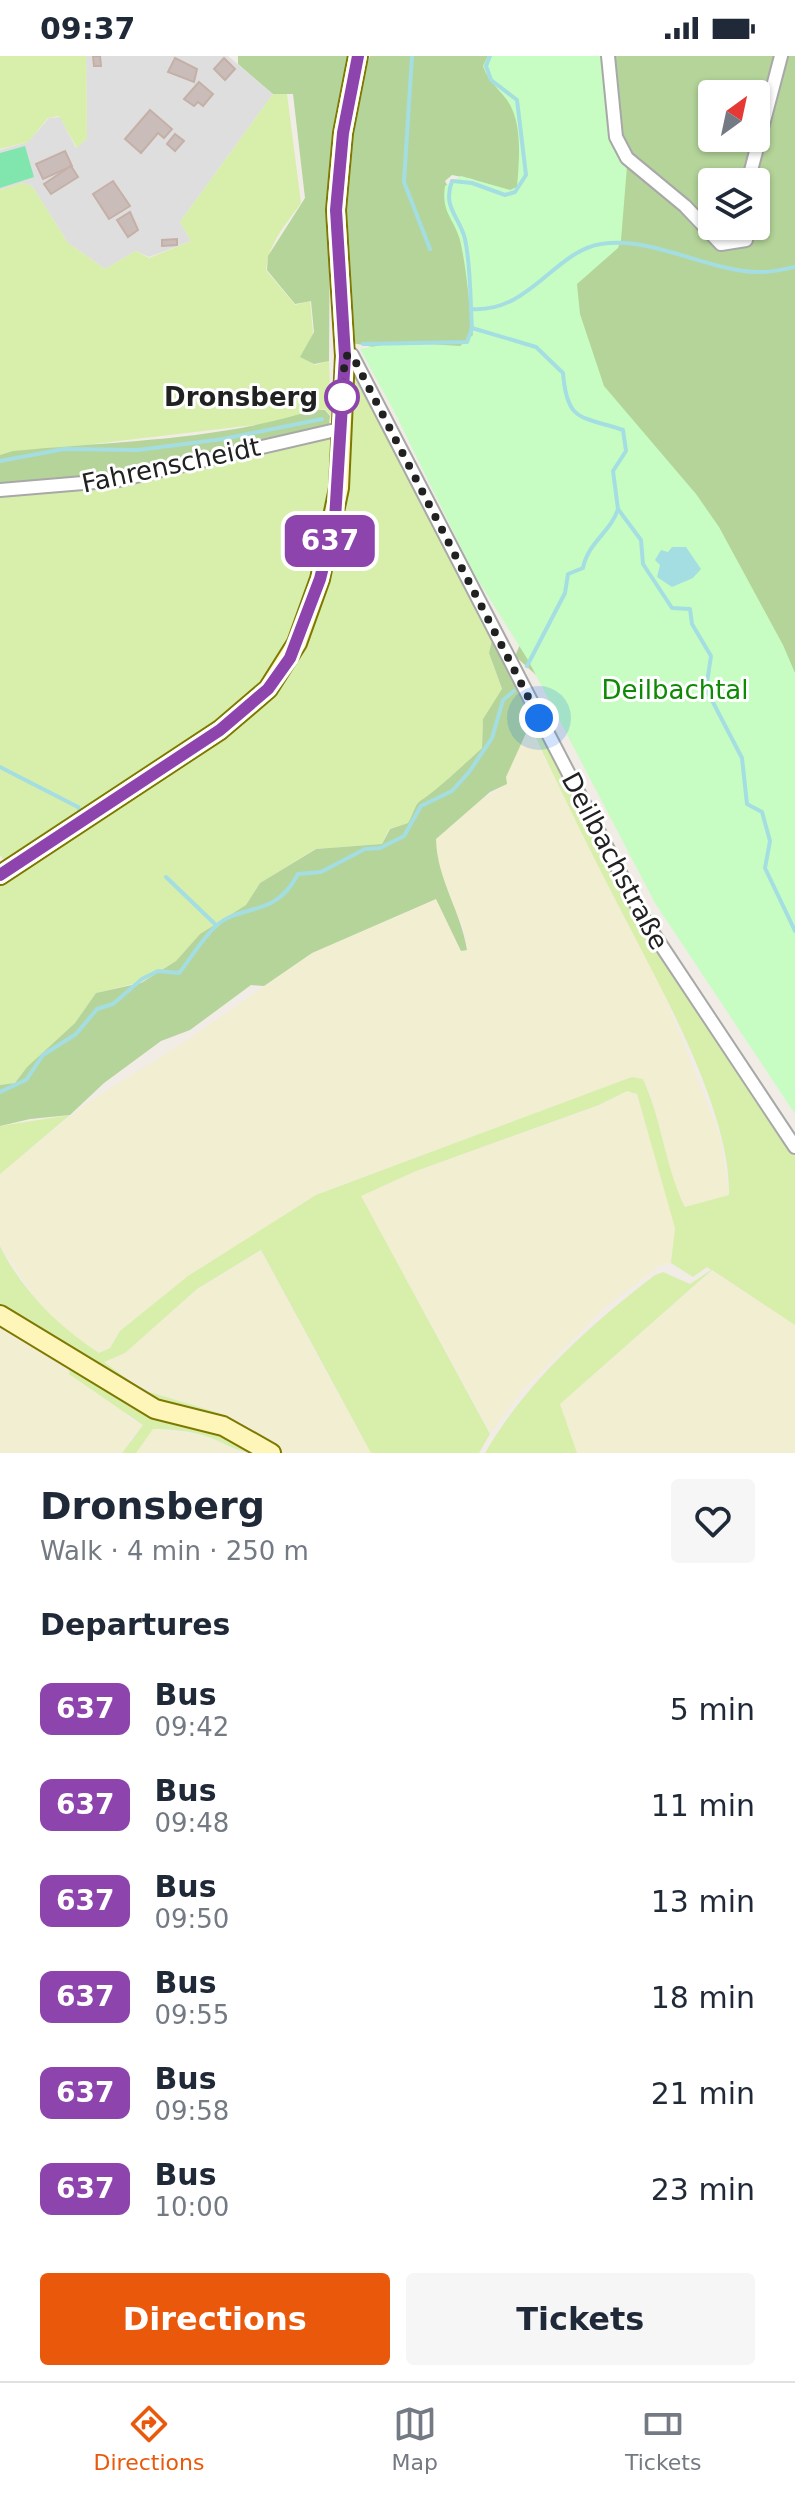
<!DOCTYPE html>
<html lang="en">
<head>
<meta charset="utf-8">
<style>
  :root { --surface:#fff; --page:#f6f6f7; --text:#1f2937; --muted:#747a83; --line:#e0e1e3; --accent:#ea580c }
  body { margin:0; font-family:"DejaVu Sans",sans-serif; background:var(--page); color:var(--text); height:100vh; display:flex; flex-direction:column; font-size:30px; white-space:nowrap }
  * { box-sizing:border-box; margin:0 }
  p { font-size:26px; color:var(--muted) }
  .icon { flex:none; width:44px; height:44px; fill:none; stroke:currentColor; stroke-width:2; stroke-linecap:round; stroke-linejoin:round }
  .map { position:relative; height:1397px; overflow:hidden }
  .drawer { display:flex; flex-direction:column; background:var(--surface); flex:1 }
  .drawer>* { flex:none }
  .badge { padding:0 16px; border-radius:12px; font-size:28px; line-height:52px }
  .needle { width:52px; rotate:33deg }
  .fabs { position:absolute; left:698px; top:24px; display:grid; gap:16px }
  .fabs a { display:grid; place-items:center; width:72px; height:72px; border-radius:8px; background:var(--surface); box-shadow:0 2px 6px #0004; font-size:40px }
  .you { position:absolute; width:40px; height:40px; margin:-20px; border:6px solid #fff; border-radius:50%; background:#1a73e8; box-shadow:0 0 0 12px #1a73e833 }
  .map>.badge { position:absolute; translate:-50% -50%; box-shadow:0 0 0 4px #fff }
  h2 { padding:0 40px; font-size:30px; line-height:72px }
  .round { display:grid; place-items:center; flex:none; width:84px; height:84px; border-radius:8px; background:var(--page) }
  .summary { display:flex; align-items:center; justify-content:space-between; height:136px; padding:0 40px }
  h1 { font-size:38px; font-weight:800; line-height:60px }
  .action { display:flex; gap:16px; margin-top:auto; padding:16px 40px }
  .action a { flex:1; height:92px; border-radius:8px; background:var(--accent); color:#fff; font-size:32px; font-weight:800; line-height:92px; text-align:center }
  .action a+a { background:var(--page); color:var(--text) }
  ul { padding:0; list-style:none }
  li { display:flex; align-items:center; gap:24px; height:96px; padding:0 40px }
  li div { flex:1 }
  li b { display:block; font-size:30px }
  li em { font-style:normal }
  li .badge { min-width:88px; font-weight:700; text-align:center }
  .status { display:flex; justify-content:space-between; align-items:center; height:56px; padding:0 40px; background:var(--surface); direction:ltr }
  .status svg { height:22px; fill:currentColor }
  .menu { display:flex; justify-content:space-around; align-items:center; height:112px; border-top:2px solid var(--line); background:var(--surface); font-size:22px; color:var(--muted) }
  .menu a { display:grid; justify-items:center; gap:4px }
  .menu .on { color:var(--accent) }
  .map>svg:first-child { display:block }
  .residential { fill:#dfdede }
  .farmland { fill:#f1eed1 }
  .grass { fill:#d7efaa }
  .forest { fill:#b4d499; fill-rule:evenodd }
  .park { fill:#c7fdc2 }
  .pitch { fill:#80e6ad }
  .water { fill:#a4dee2 }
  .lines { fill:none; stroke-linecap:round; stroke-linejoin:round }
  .stream { stroke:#a4dee2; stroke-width:4 }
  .building { fill:#cabdb9; stroke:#c5b0a8; stroke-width:2 }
  .street-casing { stroke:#a8a8a8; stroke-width:16 }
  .secondary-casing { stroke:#7f7800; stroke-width:22 }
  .street { stroke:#fff; stroke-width:12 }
  .secondary { stroke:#fef6b8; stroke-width:18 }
  .line-casing { stroke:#fff; stroke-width:18 }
  .line { stroke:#8e44ad; stroke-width:12 }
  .walk { stroke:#212121; stroke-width:8; stroke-dasharray:0 14.4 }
  .stop-dot { fill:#fff; stroke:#8e44ad; stroke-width:4 }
  .labels { text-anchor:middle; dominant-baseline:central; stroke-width:6; stroke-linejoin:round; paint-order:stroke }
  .stop-label { font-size:26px; font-weight:bold; fill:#212121; stroke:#fff; text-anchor:end }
  .street-label { font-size:26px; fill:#212121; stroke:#fff }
  .park-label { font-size:26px; fill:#0f8a04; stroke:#fff }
</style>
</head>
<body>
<div class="status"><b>09:37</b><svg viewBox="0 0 49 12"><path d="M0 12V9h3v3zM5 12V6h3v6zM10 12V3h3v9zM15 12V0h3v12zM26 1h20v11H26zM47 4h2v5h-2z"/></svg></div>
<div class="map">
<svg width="795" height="1397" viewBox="0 0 795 1397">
  <rect width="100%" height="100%" fill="#f2ece7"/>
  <path class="residential" d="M 86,0 L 228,0 L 273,38 L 180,166 L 191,185 L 149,201 L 136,195 L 105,213 L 68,187 L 32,130 L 22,127 L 0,134 L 0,94 L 28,86 L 49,62 L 60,61 L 76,92 L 87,82 Z"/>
  <g class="farmland">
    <path d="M 528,676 L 533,679 L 619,852 L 659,925 L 720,1080 L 729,1139 L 686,1151 L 675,1130 L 651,1040 L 643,1023 L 632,1021 L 316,1139 L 188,1220 L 120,1275 L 110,1291 L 99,1297 L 66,1275 L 34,1241 L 0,1189 L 0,1118 L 87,1047 L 186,985 L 312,897 L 437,843 L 461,895 L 467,894 L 464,873 L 441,824 L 435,784 L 472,750 L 507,728 L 506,721 L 520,684 Z"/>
    <path d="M 627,1035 L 636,1038 L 666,1133 L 675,1172 L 671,1207 L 659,1210 L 602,1254 L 522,1335 L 491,1377 L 360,1140 L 416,1115 L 599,1050 Z"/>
    <path d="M 261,1195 L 316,1298 L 371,1397 L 281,1397 L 263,1384 L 218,1362 L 219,1357 L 144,1333 L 104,1306 L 125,1297 L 197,1234 Z"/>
    <path d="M 712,1215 L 795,1269 L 795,1397 L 577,1397 L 560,1348 Z"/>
    <path d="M 0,1267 L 70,1310 L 123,1352 L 128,1361 L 143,1369 L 132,1380 L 122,1397 L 0,1397 Z"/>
    <path d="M 153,1373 L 206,1380 L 240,1397 L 136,1397 Z"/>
  </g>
  <g class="grass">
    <path d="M 0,0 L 86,0 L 87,82 L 77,92 L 59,60 L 48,62 L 28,86 L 0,93 Z"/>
    <path d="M 273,38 L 287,38 L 301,147 C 286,168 268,188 266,214 L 295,249 L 310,245 L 313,277 L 301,301 L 315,309 L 329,305 L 331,360 L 325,353 L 271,367 L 0,399 L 0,134 L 22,127 L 32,130 L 68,187 L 105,213 L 136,195 L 149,202 L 191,185 L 180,166 Z"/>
    <path d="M 352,317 L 356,318 L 493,580 L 489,597 L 502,634 L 483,663 L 482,692 C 462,710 441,731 420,745 C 415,748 412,761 408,767 L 389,773 L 382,788 L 315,793 L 260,827 L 246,849 L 200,878 L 176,905 L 141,926 L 96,937 L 75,967 L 27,1011 L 15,1027 L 0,1029 L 0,825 L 225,676 L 301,589 Z"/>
    <path d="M 335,380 L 323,489 L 284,600 L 248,645 L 6,807 L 0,799 L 0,439 L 123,428 Z"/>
    <path d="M 536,668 L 663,906 L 795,1100 L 795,1269 L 712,1214 L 560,1348 L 577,1397 L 485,1397 C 526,1326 590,1269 655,1219 L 663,1216 L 690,1228 L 711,1214 L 707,1211 L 693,1221 L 671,1207 L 675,1172 L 637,1038 L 627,1035 L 599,1049 L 416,1115 L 361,1140 L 490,1378 L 479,1397 L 371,1397 L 261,1194 L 197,1233 L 125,1297 L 104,1306 L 143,1334 L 219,1357 L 217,1362 L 156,1345 L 0,1252 L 0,1190 C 22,1235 58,1270 99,1297 L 110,1292 L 120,1275 L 188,1220 L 316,1139 L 632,1021 L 643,1023 C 662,1064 665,1111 685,1151 L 729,1139 C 731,1053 657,925 618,849 C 589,793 561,735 534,678 L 532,672 Z"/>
    <path d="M 70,1059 L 0,1118 L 0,1070 Z"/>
    <path d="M 70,1310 L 220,1375 L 256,1397 C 236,1397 224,1386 206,1380 C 189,1375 171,1373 153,1373 L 136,1397 L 122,1397 L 143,1369 L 69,1318 Z"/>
  </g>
  <g class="forest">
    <path d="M 238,0 L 351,0 L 330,154 L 329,305 L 314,308 L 300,301 L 314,276 L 311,245 L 295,248 L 267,214 L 268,200 L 305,142 L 293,38 L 273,38 L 238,8 Z"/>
    <path d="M 370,0 L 553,0 L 548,99 L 539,155 L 519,159 L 516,137 L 505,141 L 472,123 L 452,119 L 445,125 L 483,200 L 491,254 L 542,267 L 554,278 L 562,279 L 550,217 L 552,207 L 583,190 L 589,200 L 616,190 C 608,159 615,132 624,102 L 613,84 L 605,0 L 795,0 L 795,642 L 713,495 L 639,395 L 624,437 L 661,494 L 655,504 L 660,509 L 657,522 L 672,531 L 684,527 L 710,577 L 719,620 L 709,638 L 733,665 L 747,700 L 747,731 L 775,773 L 769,803 L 776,826 L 795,857 L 795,987 L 785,981 L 790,953 L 786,945 L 794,910 C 782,896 762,874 759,855 C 757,843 756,836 751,824 L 745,823 L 749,807 L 740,792 L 744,780 L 729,740 L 722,700 L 691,646 C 697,617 694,581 666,562 C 641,546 630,549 617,518 L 621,506 L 613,488 L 604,489 L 583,506 L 561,536 L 564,579 L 544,619 L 536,619 L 515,600 C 531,566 540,536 525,500 L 535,491 L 565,502 L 602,445 L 597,434 L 604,388 L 579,387 L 560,358 L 554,311 L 540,299 L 524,316 L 511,315 L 491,331 L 492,298 C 473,290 457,291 438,298 L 418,290 L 389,294 L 352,287 C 343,206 340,76 370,0 ZM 712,38 L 756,38 L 756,82 L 712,82 ZM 712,126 L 756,126 L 756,170 L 712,170 Z"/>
    <path d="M 313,354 L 325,354 L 330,360 L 329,369 L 120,419 L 0,431 L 0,399 L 13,395 C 112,385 217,385 313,354 Z"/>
    <path d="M 493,580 L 532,664 L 506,721 L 507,728 L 490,736 L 436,783 C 437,824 461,855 467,894 L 461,895 L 436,843 L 312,897 L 264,930 L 251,929 L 190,974 L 161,985 L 104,1027 L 70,1059 L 30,1063 L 0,1070 L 0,1029 L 15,1027 L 27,1011 L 75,967 L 96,937 L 141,927 L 176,905 L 200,878 L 246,849 L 260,827 L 316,793 L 382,788 L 390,773 L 408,767 C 412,761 415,748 420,745 C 441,731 462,710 482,692 L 483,663 L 502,633 L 489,597 Z"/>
  </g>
  <path class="park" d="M 488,0 L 604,0 L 611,60 L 628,98 L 621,184 L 618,192 L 577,228 L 580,258 L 604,330 L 696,438 L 719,471 L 783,589 L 795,617 L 795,1058 L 655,847 L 528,604 L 473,516 L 395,357 L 360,293 L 398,286 L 460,290 L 473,279 C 469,248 467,214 460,184 C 454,162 441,157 445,130 L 461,120 L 510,134 L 517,131 C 519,107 522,75 512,53 C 505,36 489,29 483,10 Z"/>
  <path class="pitch" d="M 25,90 L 34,121 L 0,132 L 0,97 Z"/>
  <path class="water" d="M 672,491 L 686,491 L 701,513 L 693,522 L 672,531 L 657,521 L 660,509 L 655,504 L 661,494 L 668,496 Z"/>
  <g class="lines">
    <g class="stream">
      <path d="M 412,0 L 404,126 L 430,193"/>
      <path d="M 490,0 L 486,10 L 491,24 L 517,44 L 526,119 L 515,136 L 505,139 L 472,127 L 452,125 C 442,152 460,161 465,183 C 471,211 470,243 472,272 L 536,291 L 563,317 C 567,366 580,360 623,374 L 626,395 L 613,415 L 618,453 L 641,484 L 643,508 L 672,552 L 690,553 L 692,568 L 711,600 L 706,633 L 742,702 L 747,748 L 762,756 L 770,785 L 765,812 L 795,875"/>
      <path d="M 472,253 C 529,257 555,195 601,188 C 653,180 707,215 758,216 C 770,217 784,213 795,211"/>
      <path d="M 363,288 L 467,286 L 472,272"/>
      <path d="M 0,405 L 64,393 L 138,394 L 223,383 L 322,363"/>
      <path d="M 527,610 L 565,537 L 568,518 L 583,512 C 588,486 611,476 618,453"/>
      <path d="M 0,711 L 78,751 L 81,757"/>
      <path d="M 166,821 L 216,869"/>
      <path d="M 0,1036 L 26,1024 L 43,999 L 76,978 L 97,953 L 113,948 L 142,923 L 158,915 L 179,917 C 191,902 201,884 215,871 C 241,846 274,864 298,818 L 321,816 L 365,793 L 380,792 L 404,780 L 421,750 L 452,735 L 469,716 L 492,682 L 503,644 L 514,635"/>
    </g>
  </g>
  <g class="building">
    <path d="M 93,0 L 100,0 L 101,10 L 94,10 Z"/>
    <path d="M 175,2 L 197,13 L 194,26 L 168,16 Z"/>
    <path d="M 224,2 L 235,13 L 225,24 L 214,13 Z"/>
    <path d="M 199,26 L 213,38 L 203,50 L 198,46 L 194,50 L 184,43 Z"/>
    <path d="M 150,54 L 172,73 L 164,82 L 158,77 L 141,97 L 125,83 Z"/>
    <path d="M 175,78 L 184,85 L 175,95 L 167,88 Z"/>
    <path d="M 65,95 L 72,110 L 43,123 L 36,108 Z"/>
    <path d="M 71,110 L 78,121 L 51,138 L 44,128 Z"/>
    <path d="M 113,125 L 130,150 L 109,163 L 93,138 Z"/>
    <path d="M 130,156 L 138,174 L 128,181 L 117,164 Z"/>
    <path d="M 177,183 L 177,189 L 162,190 L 162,184 Z"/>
  </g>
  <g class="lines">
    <g class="street-casing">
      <g id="street">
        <path d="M 608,0 L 616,81 L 627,102 L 685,150 L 721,188 L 746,184 L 745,170"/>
        <path d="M 748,126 L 781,0"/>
        <path d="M 345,300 L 352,299 L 645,865 L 795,1091"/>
        <path d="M 0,434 L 119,424 L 340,373"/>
      </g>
    </g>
    <g class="secondary-casing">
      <g id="secondary">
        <path d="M 0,819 L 220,674 L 268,633 L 297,587 L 320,523 L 339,432 L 345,300 L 336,154 L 343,77 L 358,0"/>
        <path d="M 0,1259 L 155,1353 L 223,1370 L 271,1397"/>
      </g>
    </g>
    <use href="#street" class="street"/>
    <use href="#secondary" class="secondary"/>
  </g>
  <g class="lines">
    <g class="line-casing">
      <path id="line" d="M 0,819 L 220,674 L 268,633 L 290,602 L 320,523 L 335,463 L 345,300 L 336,154 L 343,77 L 358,0"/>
    </g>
    <use href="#line" class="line"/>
    <path class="walk" d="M 342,341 L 345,300 L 352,299 L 539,662"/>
  </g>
  <circle class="stop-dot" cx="342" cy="341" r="16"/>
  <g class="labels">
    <g class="stop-label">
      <text x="318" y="341">Dronsberg</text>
    </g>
    <g class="street-label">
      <text transform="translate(171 409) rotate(-12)">Fahrenscheidt</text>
      <text transform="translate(615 805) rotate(62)">Deilbachstraße</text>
    </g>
    <g class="park-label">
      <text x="675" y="634">Deilbachtal</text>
    </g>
  </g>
</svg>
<div class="fabs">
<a><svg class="needle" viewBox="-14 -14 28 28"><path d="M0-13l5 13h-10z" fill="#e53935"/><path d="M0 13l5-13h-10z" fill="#747a83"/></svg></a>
<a><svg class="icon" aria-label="layers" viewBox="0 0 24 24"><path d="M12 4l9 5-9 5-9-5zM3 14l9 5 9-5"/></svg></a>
</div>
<div class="you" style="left:539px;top:662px"></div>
<b class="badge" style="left:330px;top:485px;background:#8e44ad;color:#fff">637</b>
</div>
<section class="drawer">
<div class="summary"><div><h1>Dronsberg</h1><p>Walk · 4 min · 250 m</p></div><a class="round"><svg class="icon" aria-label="heart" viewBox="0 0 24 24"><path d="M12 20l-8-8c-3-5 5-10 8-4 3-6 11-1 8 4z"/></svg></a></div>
<h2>Departures</h2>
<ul>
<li><span class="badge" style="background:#8e44ad;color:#fff">637</span><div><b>Bus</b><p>09:42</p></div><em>5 min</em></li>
<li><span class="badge" style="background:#8e44ad;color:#fff">637</span><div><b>Bus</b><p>09:48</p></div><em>11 min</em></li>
<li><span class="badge" style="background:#8e44ad;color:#fff">637</span><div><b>Bus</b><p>09:50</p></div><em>13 min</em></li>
<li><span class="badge" style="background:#8e44ad;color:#fff">637</span><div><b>Bus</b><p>09:55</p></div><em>18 min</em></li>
<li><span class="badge" style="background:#8e44ad;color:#fff">637</span><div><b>Bus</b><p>09:58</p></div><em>21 min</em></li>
<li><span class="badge" style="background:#8e44ad;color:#fff">637</span><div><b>Bus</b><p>10:00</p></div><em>23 min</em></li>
</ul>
<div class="action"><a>Directions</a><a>Tickets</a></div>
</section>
<nav class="menu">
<a class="on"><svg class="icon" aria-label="directions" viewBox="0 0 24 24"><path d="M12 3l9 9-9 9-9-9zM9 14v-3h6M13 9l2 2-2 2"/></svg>Directions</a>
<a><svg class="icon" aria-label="map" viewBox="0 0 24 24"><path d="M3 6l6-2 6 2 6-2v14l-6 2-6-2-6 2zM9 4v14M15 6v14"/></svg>Map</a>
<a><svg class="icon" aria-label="tickets" viewBox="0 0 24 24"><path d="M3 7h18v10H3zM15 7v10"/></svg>Tickets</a>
</nav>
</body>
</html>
